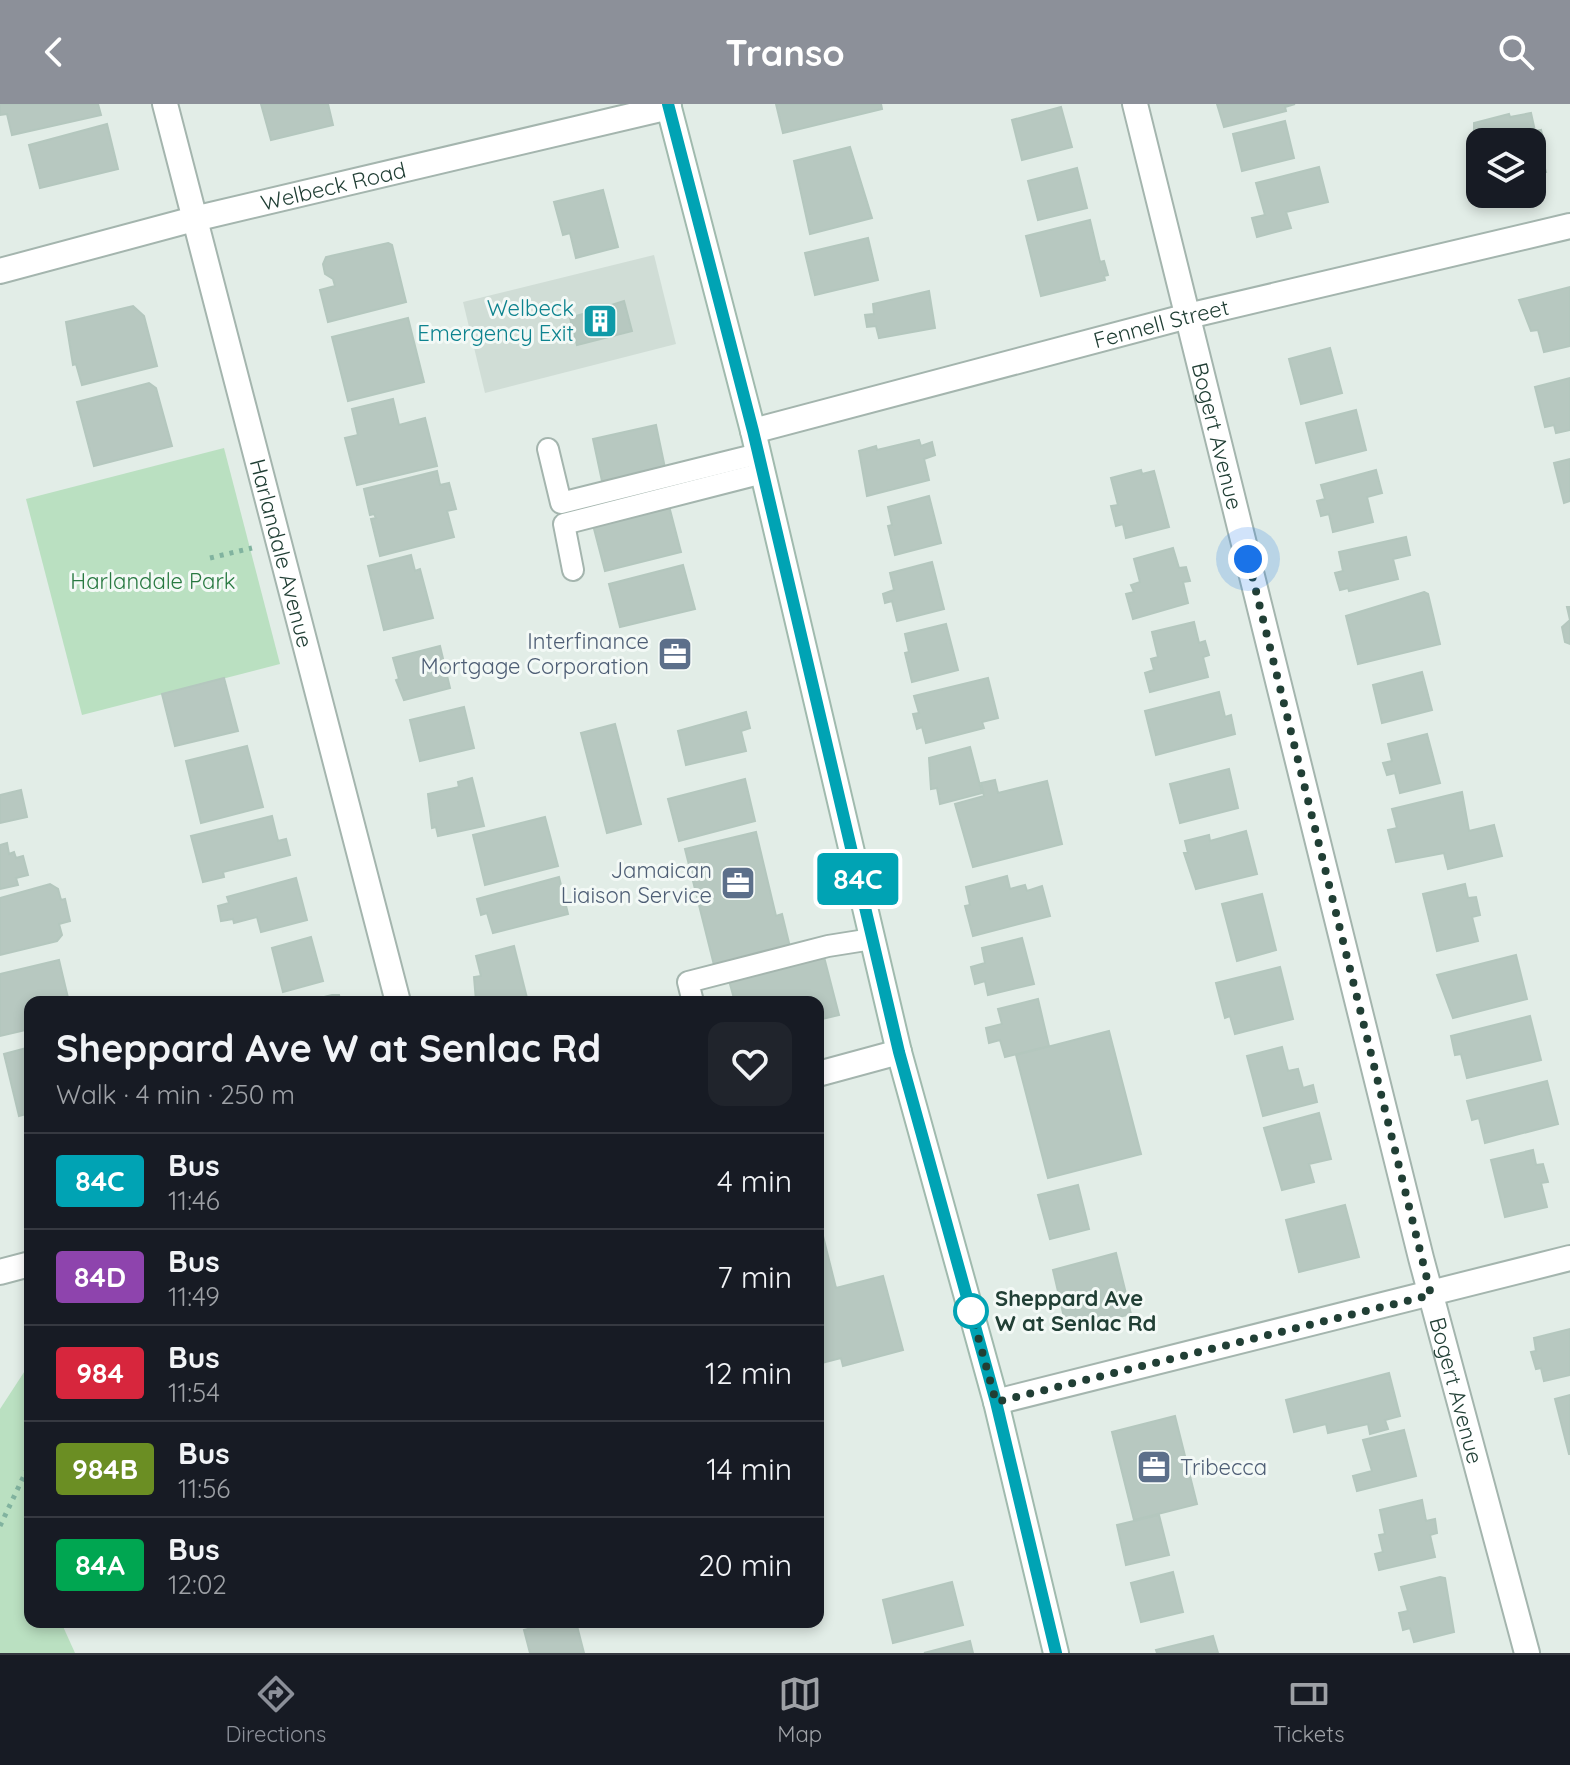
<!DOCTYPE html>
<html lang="en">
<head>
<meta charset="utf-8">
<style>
  :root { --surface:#171b24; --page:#20242c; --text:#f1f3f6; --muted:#9ea1a6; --line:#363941; --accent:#8c9099 }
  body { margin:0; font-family:Quicksand,sans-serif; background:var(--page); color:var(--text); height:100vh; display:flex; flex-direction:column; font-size:30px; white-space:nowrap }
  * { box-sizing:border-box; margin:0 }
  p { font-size:26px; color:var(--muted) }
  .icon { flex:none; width:44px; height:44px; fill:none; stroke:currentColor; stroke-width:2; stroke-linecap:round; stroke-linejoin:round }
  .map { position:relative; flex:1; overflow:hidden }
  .drawer { position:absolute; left:24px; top:892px; width:800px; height:632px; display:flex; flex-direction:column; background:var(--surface); border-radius:16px; box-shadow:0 4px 12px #0003 }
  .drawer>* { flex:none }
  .badge { padding:0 16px; border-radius:6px; font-size:28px; line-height:52px }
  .tools { position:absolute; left:1466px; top:24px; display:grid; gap:16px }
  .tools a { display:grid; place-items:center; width:80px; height:80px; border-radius:16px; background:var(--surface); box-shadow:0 4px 12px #0003; font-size:40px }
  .you { position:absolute; width:40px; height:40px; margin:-20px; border:6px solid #fff; border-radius:50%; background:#1a73e8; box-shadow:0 0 0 12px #1a73e833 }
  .map>.badge { position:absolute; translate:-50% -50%; box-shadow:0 0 0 4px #fff }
  .round { display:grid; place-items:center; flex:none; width:84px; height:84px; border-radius:16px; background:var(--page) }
  .head { display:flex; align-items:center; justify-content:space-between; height:136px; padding:0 32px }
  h1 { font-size:38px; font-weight:700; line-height:60px }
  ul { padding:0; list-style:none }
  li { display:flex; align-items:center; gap:24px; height:96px; padding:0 32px; border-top:2px solid var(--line) }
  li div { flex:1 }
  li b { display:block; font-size:30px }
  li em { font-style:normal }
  li .badge { min-width:88px; font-weight:700; text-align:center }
  header { display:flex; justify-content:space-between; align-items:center; height:104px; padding:0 32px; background:var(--accent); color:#fff; font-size:36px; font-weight:700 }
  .menu { display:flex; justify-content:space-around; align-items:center; height:112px; border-top:2px solid var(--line); background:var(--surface); font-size:22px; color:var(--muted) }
  .menu a { display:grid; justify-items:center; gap:4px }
  .menu .selected { color:var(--accent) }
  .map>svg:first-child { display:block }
  .built { fill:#d0ddd6 }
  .green { fill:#bae0c1 }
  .building { fill:#b7c8c0; stroke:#b4c7be; stroke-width:2 }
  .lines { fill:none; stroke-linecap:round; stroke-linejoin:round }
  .service-casing { stroke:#a4b5ae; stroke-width:24 }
  .minor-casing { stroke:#a4b5ae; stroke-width:28 }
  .tertiary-casing { stroke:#a4b5ae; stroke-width:28 }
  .secondary-casing { stroke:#a0baae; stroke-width:28 }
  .path { stroke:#81b39f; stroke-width:5; stroke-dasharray:4 6; stroke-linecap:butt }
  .service { stroke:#fff; stroke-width:20 }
  .minor { stroke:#fff; stroke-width:24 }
  .tertiary { stroke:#fff; stroke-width:24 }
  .secondary { stroke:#fff; stroke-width:24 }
  .line-casing { stroke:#fff; stroke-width:18 }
  .line { stroke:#00a3b4; stroke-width:12 }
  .walk { stroke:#213f35; stroke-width:8; stroke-dasharray:0 14.4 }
  .stop-dot { fill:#fff; stroke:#00a3b4; stroke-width:4 }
  .labels { text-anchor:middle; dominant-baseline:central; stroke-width:6; stroke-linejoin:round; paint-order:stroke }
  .street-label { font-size:22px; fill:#213f35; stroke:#f3f9f6 }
  .culture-label { font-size:22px; fill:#0d838f; stroke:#f3f9f6; text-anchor:end }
  .park-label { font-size:22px; fill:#287941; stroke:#f3f9f6 }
  .service-label { font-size:22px; fill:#4e5e75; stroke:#f3f9f6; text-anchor:end }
  .stop-label { font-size:22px; font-weight:bold; fill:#213f35; stroke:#f3f9f6; text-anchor:start }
</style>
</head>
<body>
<header><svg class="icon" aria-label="back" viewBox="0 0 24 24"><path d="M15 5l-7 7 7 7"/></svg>Transo<svg class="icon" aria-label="search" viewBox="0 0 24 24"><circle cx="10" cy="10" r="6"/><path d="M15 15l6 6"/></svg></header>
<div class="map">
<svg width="1570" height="1549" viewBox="0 0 1570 1549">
  <rect width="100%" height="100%" fill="#e2ede7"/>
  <path class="built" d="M 654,151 L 676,240 L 485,289 L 463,198 Z"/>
  <g class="green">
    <path d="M 224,344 L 280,560 L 82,611 L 26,395 Z"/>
    <path d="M 30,1259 L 30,1518 L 61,1518 L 75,1549 L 0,1549 L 0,1305 Z"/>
  </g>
  <g class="building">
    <path d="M 0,0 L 98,0 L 101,11 L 12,31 L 7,10 L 0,11 Z"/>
    <path d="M 261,0 L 328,0 L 333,21 L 271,36 Z"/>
    <path d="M 776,0 L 881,0 L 882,5 L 783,29 Z"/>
    <path d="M 1217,0 L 1295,0 L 1285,3 L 1286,7 L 1224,23 Z"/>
    <path d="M 1061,3 L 1072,43 L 1022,56 L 1012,16 Z"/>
    <path d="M 1531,9 L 1535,27 L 1541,26 L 1545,42 L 1539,44 L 1546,68 L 1532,72 L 1532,38 L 1480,38 L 1480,55 L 1474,37 L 1474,19 L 1509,10 L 1510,13 Z"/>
    <path d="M 1285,17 L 1294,54 L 1242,67 L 1233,30 Z"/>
    <path d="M 107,20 L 118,65 L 40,84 L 29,41 Z"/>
    <path d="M 850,43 L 872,114 L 810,130 L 794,57 Z"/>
    <path d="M 1319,63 L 1328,98 L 1286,108 L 1291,124 L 1257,133 L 1252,114 L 1265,111 L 1256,79 Z"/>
    <path d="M 1077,64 L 1087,104 L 1038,116 L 1028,77 Z"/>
    <path d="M 603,86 L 618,143 L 576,154 L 570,129 L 563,131 L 554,98 Z"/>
    <path d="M 1090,116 L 1100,158 L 1104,157 L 1108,171 L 1104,172 L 1105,176 L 1041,192 L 1026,132 Z"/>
    <path d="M 868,134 L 878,176 L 815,191 L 805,149 Z"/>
    <path d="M 388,139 L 392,141 L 406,198 L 328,218 L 320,186 L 335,182 L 333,175 L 325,170 L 323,160 L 326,153 Z"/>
    <path d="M 1570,183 L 1570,242 L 1544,248 L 1538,226 L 1531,227 L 1519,196 Z"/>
    <path d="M 929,187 L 935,224 L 879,234 L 876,222 L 867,223 L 865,211 L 874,210 L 873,200 Z"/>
    <path d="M 624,197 L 632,227 L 577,241 L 570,214 Z"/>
    <path d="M 133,202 L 144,212 L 157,262 L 82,281 L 76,260 L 73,261 L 66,218 Z"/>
    <path d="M 408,214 L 424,278 L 348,297 L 332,233 Z"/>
    <path d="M 1330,244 L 1342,289 L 1301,300 L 1289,255 Z"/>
    <path d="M 1570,274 L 1570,326 L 1556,329 L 1554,321 L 1545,323 L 1535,283 Z"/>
    <path d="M 149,279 L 156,284 L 172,342 L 94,362 L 77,298 Z"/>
    <path d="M 393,295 L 399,321 L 425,314 L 437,362 L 357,381 L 345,334 L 358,331 L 352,305 Z"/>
    <path d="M 1356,306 L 1366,346 L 1316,359 L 1306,319 Z"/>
    <path d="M 656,321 L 665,364 L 602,377 L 593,335 Z"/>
    <path d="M 919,336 L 921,342 L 932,338 L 935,351 L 924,355 L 929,376 L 867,392 L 859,347 L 876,342 L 877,346 Z"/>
    <path d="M 1570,355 L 1570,397 L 1564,399 L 1554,359 Z"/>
    <path d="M 1141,366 L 1142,370 L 1154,367 L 1169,423 L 1126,434 L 1123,420 L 1116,422 L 1111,402 L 1118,401 L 1111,374 Z"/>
    <path d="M 1376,366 L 1382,389 L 1367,393 L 1373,418 L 1333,428 L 1329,410 L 1321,412 L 1317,397 L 1325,395 L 1321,381 Z"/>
    <path d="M 437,367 L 440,381 L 449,379 L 456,405 L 447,407 L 454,433 L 380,452 L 371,415 L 376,414 L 374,410 L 370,411 L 364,385 Z"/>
    <path d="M 929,392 L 941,439 L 895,451 L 888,422 L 892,421 L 888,403 Z"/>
    <path d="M 669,402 L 681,448 L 605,467 L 593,421 Z"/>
    <path d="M 1406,433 L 1410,451 L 1393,455 L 1398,475 L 1349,487 L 1348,484 L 1340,486 L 1335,469 L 1343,467 L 1339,448 Z"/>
    <path d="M 1173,444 L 1179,464 L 1186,463 L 1190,477 L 1183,478 L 1188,499 L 1133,515 L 1126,490 L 1134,488 L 1131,481 L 1140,478 L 1134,455 Z"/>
    <path d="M 411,451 L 415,467 L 420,465 L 433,514 L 384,526 L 368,462 Z"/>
    <path d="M 932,458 L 944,505 L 897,517 L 892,497 L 885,499 L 883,490 L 894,486 L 890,469 Z"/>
    <path d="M 683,461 L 695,505 L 620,523 L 609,480 Z"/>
    <path d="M 1424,488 L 1428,490 L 1440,540 L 1358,560 L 1346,512 Z"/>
    <path d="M 1567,503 L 1570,503 L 1570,540 L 1565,538 L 1562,523 L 1570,516 Z"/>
    <path d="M 1194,518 L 1199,539 L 1205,537 L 1209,551 L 1203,553 L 1208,573 L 1150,588 L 1145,569 L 1154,566 L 1151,555 L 1158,553 L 1152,528 Z"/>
    <path d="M 946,520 L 958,566 L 912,578 L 905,549 L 909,548 L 905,530 Z"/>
    <path d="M 440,542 L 450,584 L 404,596 L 396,576 L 399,575 L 393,554 Z"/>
    <path d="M 1422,568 L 1432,606 L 1382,619 L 1373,581 Z"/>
    <path d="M 224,574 L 238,627 L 175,642 L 162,590 Z"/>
    <path d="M 988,574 L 998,614 L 982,618 L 984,624 L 926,639 L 922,623 L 917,625 L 913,610 L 919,609 L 914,592 Z"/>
    <path d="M 1219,588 L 1225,613 L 1231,611 L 1235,630 L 1156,651 L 1145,607 Z"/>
    <path d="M 464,603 L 474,644 L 420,657 L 410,616 Z"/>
    <path d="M 746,608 L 750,624 L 741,627 L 746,647 L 686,661 L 678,627 Z"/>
    <path d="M 615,620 L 641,720 L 607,729 L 581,629 Z"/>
    <path d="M 1427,630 L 1440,679 L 1400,689 L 1395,669 L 1387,671 L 1383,659 L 1392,657 L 1388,640 Z"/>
    <path d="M 247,642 L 263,703 L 201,719 L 186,657 Z"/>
    <path d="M 970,643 L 982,689 L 940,700 L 937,684 L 931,685 L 929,654 Z"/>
    <path d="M 1229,665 L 1238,704 L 1180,719 L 1170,680 Z"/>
    <path d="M 472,674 L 484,722 L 438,732 L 436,723 L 432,724 L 428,690 L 459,683 L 458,678 Z"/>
    <path d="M 745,675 L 755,717 L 679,737 L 668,695 Z"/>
    <path d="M 995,676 L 998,689 L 1047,677 L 1062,740 L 973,763 L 955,700 L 984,692 L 981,679 Z"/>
    <path d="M 21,686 L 27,713 L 0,719 L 0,691 Z"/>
    <path d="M 1462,688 L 1469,727 L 1494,721 L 1502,752 L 1448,765 L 1444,749 L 1396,758 L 1388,726 L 1397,724 L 1392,705 Z"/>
    <path d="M 272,712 L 278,737 L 286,735 L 290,751 L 223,768 L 224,773 L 203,778 L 191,732 Z"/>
    <path d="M 545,713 L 558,762 L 485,781 L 473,731 Z"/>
    <path d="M 1246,727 L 1257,770 L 1196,785 L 1184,749 L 1188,749 L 1185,737 L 1209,731 L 1210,737 Z"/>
    <path d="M 756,728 L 776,812 L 782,810 L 790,843 L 714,861 L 685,745 Z"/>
    <path d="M 7,739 L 9,750 L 14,748 L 16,754 L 23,752 L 28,771 L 16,774 L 18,781 L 0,785 L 0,741 Z"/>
    <path d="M 1007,772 L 1010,785 L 1025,781 L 1027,787 L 1042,782 L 1050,812 L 973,832 L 965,802 L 970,801 L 966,783 Z"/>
    <path d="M 559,773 L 568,810 L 493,829 L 487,809 L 481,811 L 477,795 Z"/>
    <path d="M 296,774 L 307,816 L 261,828 L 257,813 L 234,819 L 233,815 L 221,817 L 218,802 L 229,799 L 227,793 Z"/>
    <path d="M 50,780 L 58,785 L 61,796 L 65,795 L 70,817 L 59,820 L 62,831 L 57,837 L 0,851 L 0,794 Z"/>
    <path d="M 1465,780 L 1468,794 L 1476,793 L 1480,811 L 1472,813 L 1478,837 L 1437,847 L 1423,790 Z"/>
    <path d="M 1262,790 L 1276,846 L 1237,857 L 1222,800 Z"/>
    <path d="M 311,833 L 323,877 L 283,888 L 272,844 Z"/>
    <path d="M 1022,834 L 1034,880 L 988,891 L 985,877 L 975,880 L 971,863 L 985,859 L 982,844 Z"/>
    <path d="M 514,842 L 528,898 L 476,897 L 474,873 L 481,872 L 476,852 Z"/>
    <path d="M 823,849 L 839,911 L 818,916 L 818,898 L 735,898 L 728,873 Z"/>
    <path d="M 1516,851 L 1527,895 L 1453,914 L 1437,871 Z"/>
    <path d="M 59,856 L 69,898 L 30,898 L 30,925 L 0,932 L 0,870 Z"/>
    <path d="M 1280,863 L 1293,915 L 1235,930 L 1230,912 L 1225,914 L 1216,879 Z"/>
    <path d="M 332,891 L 339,891 L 341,898 L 304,898 Z"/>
    <path d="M 1038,895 L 1049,942 L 1005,953 L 1000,936 L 989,939 L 986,924 L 1002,920 L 998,905 Z"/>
    <path d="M 1530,912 L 1541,956 L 1467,974 L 1461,950 L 1455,951 L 1451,932 Z"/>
    <path d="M 1109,927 L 1141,1050 L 1048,1074 L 1016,951 Z"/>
    <path d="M 30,943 L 30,1009 L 19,1012 L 4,950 Z"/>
    <path d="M 1282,943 L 1288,967 L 1298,965 L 1303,984 L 1313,981 L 1317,998 L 1263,1012 L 1247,952 Z"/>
    <path d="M 1547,977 L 1558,1020 L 1485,1039 L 1479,1014 L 1472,1016 L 1467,997 Z"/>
    <path d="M 1319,1009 L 1331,1055 L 1309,1060 L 1314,1078 L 1282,1086 L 1264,1024 Z"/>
    <path d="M 1533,1046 L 1536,1061 L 1543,1060 L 1548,1078 L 1541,1079 L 1547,1103 L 1505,1113 L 1491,1056 Z"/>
    <path d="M 1078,1081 L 1089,1125 L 1050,1135 L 1038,1091 Z"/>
    <path d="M 1345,1101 L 1359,1153 L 1299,1168 L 1286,1116 Z"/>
    <path d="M 818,1112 L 836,1184 L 883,1172 L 903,1246 L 843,1262 L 841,1254 L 818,1260 Z"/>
    <path d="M 1116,1149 L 1131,1210 L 1067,1226 L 1053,1166 Z"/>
    <path d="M 1570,1225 L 1570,1271 L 1544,1277 L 1541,1264 L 1536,1265 L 1531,1248 L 1536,1247 L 1534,1234 Z"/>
    <path d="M 1389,1269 L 1400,1312 L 1385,1316 L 1388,1325 L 1370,1330 L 1368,1320 L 1328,1329 L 1326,1320 L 1294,1328 L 1286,1296 Z"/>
    <path d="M 1570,1291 L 1570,1350 L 1569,1350 L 1555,1295 Z"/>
    <path d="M 1175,1312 L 1197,1400 L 1134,1416 L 1112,1328 Z"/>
    <path d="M 1404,1326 L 1416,1372 L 1357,1387 L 1353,1372 L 1372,1367 L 1363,1336 Z"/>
    <path d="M 1422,1396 L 1426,1417 L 1435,1415 L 1437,1429 L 1430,1431 L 1435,1453 L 1379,1466 L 1375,1450 L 1383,1448 L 1379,1431 L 1385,1430 L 1380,1406 Z"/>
    <path d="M 1159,1411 L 1169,1451 L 1126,1461 L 1117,1421 Z"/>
    <path d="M 1173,1468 L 1183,1508 L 1141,1518 L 1131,1479 Z"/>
    <path d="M 1440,1473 L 1445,1474 L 1454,1528 L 1414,1538 L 1410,1524 L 1403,1526 L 1399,1509 L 1408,1507 L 1401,1483 Z"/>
    <path d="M 952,1478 L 963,1521 L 893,1539 L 883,1496 Z"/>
    <path d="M 555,1518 L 576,1518 L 584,1549 L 530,1549 L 524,1526 Z"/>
    <path d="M 1213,1532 L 1218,1549 L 1157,1549 L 1156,1546 Z"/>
    <path d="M 970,1537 L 973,1549 L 924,1549 Z"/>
  </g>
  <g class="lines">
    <g class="service-casing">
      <g id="service">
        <path d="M 548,345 L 561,399 L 758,350"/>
        <path d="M 573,466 L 564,420 L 763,369"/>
        <path d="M 693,898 L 688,878 L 828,842 L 872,835"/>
      </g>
    </g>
    <g class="minor-casing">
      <g id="minor">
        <path id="s1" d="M 165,0 L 398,898"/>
        <path id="s2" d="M 1135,0 L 1421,1154 L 1527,1549"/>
        <path id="s3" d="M 0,167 L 194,115 L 669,3"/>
        <path id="s4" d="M 753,327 L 1188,212 L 1570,122"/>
        <path d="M 996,1298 L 1570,1154"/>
      </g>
    </g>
    <g class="tertiary-casing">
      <g id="tertiary">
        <path d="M 818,970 L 899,948"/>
        <path d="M 0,1168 L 30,1160"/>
      </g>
    </g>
    <g class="secondary-casing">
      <path id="secondary" d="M 668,0 L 753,327 L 899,948 L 996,1298 L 1056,1549"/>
    </g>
    <g class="path">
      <path d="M 210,454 L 252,444"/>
      <path d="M 0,1422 L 30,1359"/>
    </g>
    <use href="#service" class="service"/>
    <use href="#minor" class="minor"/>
    <use href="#tertiary" class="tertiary"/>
    <use href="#secondary" class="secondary"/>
  </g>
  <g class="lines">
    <g class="line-casing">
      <path id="line" d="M 668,0 L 753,327 L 899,948 L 996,1298 L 1056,1549"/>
    </g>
    <use href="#line" class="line"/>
    <path class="walk" d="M 971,1207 L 996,1298 L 1431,1191 L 1248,455"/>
  </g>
  <defs>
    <g id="building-square" transform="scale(1.8)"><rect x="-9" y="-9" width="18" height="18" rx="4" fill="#0f9aa8" stroke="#f3f9f6"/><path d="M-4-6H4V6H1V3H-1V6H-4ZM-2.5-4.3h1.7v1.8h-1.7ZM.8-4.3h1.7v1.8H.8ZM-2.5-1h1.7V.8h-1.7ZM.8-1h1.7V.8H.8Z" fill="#fff"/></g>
    <g id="office-square" transform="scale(1.8)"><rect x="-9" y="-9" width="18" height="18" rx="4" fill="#5c6f8a" stroke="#f3f9f6"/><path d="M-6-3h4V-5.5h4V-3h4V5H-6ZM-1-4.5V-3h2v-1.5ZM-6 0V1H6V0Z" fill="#fff"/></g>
  </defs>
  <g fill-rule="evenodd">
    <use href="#building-square" x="600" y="217"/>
    <use href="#office-square" x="675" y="550"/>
    <use href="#office-square" x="738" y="779"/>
    <use href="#office-square" x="1154" y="1363"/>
  </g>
  <circle class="stop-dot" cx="971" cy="1207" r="16"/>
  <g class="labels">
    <g class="street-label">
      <text stroke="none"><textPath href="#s3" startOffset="344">Welbeck Road</textPath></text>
      <text stroke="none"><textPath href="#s4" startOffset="422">Fennell Street</textPath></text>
      <text stroke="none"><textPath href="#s2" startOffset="342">Bogert Avenue</textPath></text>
      <text stroke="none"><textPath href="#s1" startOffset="464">Harlandale Avenue</textPath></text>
      <text stroke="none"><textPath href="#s2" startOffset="1326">Bogert Avenue</textPath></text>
    </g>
    <g class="culture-label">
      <text x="574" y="204">Welbeck<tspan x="574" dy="25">Emergency Exit</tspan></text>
    </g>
    <g class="park-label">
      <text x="153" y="477">Harlandale Park</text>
    </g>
    <g class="service-label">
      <text x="649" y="537">Interfinance<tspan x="649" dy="25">Mortgage Corporation</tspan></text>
      <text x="712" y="766">Jamaican<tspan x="712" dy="25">Liaison Service</tspan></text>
      <text x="1180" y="1363" text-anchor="start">Tribecca</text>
    </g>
    <g class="stop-label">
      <text x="995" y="1194">Sheppard Ave<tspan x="995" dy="25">W at Senlac Rd</tspan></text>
    </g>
  </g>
</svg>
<div class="tools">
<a><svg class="icon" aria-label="layers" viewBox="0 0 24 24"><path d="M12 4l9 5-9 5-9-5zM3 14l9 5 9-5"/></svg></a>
</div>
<div class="you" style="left:1248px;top:455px"></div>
<b class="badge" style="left:858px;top:775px;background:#00a3b4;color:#fff">84C</b>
<section class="drawer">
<div class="head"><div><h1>Sheppard Ave W at Senlac Rd</h1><p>Walk · 4 min · 250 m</p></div><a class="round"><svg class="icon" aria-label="heart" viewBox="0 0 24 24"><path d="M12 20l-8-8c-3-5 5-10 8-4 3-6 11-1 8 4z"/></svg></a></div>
<ul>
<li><span class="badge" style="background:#00a3b4;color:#fff">84C</span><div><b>Bus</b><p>11:46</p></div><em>4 min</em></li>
<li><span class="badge" style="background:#8e44ad;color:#fff">84D</span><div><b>Bus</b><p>11:49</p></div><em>7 min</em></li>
<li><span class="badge" style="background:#d7263d;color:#fff">984</span><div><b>Bus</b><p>11:54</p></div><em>12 min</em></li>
<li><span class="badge" style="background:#6b8e23;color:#fff">984B</span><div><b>Bus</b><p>11:56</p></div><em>14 min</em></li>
<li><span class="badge" style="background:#00a651;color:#fff">84A</span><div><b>Bus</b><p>12:02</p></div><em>20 min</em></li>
</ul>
</section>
</div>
<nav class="menu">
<a class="selected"><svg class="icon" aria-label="directions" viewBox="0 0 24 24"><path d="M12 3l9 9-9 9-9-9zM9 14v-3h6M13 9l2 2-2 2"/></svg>Directions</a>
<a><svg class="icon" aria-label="map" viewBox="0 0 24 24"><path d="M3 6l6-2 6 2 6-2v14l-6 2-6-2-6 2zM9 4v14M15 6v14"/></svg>Map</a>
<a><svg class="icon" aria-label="tickets" viewBox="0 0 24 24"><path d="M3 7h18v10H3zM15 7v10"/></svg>Tickets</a>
</nav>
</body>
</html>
